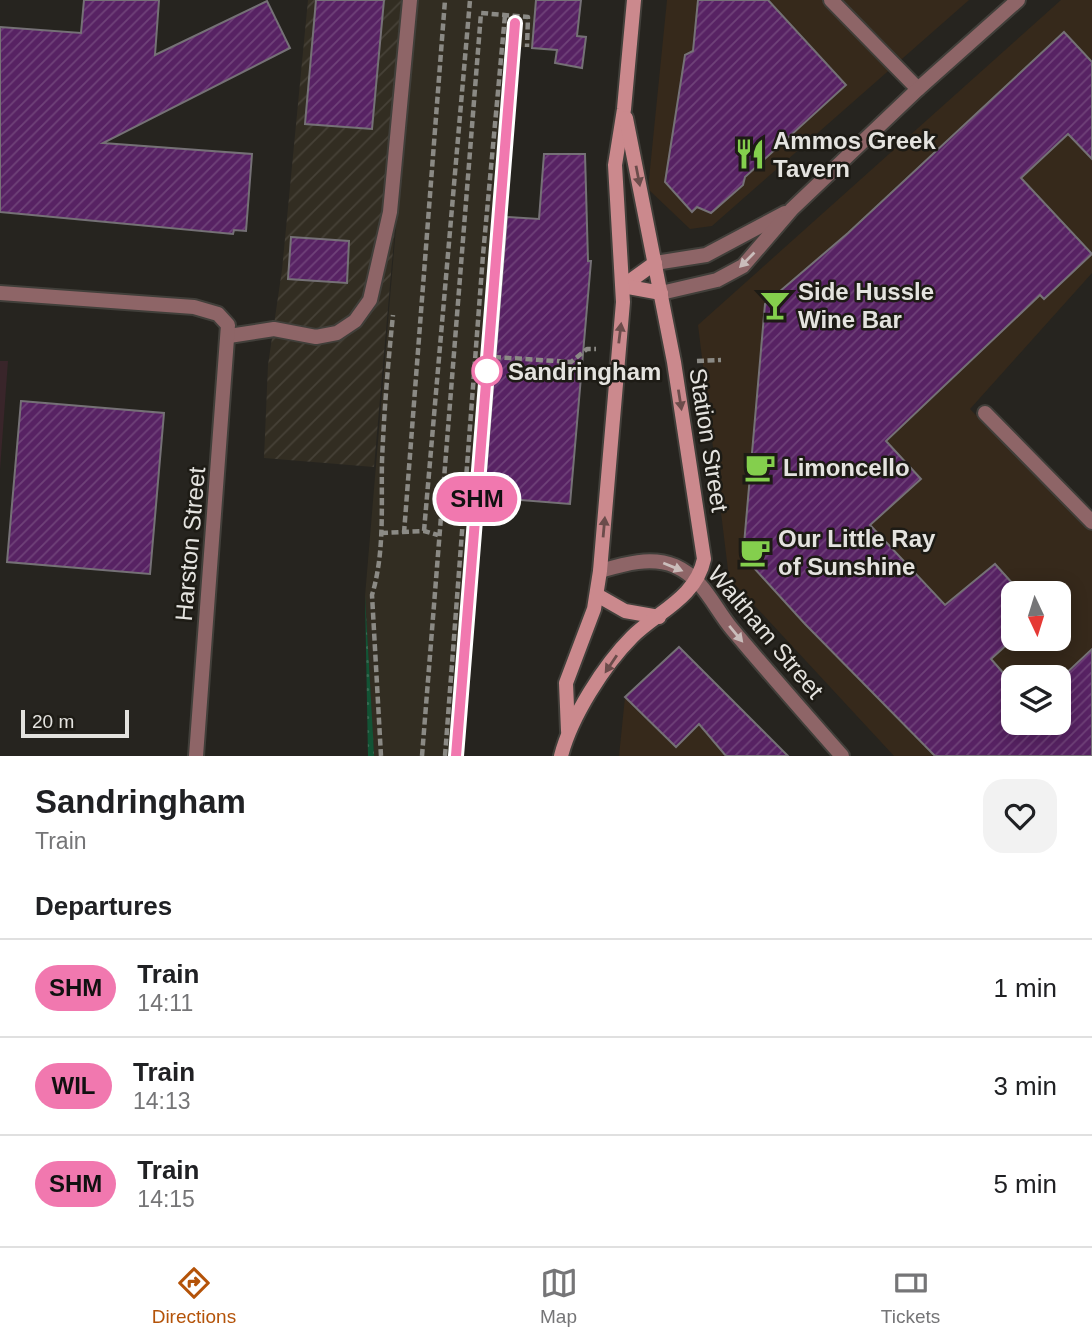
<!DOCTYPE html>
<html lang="en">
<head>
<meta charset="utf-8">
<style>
  :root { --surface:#fff; --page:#f2f2f2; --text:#202124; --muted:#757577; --line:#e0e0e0; --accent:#b45309 }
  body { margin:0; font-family:Arial,sans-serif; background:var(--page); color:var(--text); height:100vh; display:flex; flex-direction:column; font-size:26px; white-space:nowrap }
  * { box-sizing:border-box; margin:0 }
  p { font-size:23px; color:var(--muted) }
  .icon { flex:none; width:38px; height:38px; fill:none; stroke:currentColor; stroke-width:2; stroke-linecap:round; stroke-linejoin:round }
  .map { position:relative; height:756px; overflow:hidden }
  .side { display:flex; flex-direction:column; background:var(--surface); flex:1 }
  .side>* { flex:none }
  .badge { padding:0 14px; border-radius:23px; font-size:24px; line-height:46px }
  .needle { width:46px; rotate:176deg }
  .fabs { position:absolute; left:1001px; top:581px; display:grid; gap:14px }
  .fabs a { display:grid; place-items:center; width:70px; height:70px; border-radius:14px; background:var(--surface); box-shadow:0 4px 18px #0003; font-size:35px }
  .scale { position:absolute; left:21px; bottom:18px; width:108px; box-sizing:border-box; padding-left:7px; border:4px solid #e4e3df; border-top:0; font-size:19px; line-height:24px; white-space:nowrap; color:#e4e3df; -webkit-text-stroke:5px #1d1b15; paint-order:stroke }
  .map>.badge { position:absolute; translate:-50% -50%; box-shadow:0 0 0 4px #fff }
  h2 { padding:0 35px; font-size:26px; line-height:63px }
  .round { display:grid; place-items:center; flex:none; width:74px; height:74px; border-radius:21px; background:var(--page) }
  .headline { display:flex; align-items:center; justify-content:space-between; height:119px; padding:0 35px }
  h1 { font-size:33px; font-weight:800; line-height:52px }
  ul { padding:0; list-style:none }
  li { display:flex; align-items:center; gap:21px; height:98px; padding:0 35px; border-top:2px solid var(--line) }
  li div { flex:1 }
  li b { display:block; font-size:26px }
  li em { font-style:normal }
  li .badge { min-width:77px; font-weight:700; text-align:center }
  .tab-bar { display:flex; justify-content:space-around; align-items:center; height:98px; border-top:2px solid var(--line); background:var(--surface); font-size:19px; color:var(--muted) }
  .tab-bar a { display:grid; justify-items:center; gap:4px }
  .tab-bar .current { color:var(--accent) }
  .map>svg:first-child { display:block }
  .commercial { fill:#36291b; fill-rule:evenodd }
  .industrial { fill:url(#industrial-furrows) }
  .education { fill:#39252a }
  .built { fill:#322d22 }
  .grass { fill:url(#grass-dots) }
  .building { fill:url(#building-hatch); stroke:#757176; stroke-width:2 }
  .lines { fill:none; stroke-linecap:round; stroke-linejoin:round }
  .lane-casing { stroke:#413f3a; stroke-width:18 }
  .street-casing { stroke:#413f3a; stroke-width:18 }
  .secondary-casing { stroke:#413f3a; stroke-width:18 }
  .path { stroke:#8b8a85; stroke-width:4.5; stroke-dasharray:7 3.5; stroke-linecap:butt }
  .lane { stroke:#8e6567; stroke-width:14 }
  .street { stroke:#8e6567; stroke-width:14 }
  .secondary { stroke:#cb898d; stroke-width:14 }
  .rail-casing { stroke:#aaa9a4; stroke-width:8 }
  .rail { stroke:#1d1b15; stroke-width:5; stroke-dasharray:16; stroke-linecap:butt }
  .oneway { fill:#6b4c4b }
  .oneway2 { fill:#cabdbb }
  .line-casing { stroke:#fff; stroke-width:16 }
  .line { stroke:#f178af; stroke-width:10 }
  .stop-dot { fill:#fff; stroke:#f178af; stroke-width:3.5 }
  .labels { text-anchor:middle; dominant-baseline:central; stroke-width:5; stroke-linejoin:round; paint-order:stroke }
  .poi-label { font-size:24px; font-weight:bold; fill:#e4e3df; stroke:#1d1b15; text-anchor:start }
  .stop-label { font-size:24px; font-weight:bold; fill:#e4e3df; stroke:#1d1b15; text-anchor:start }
  .street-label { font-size:24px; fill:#e4e3df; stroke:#1d1b15 }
</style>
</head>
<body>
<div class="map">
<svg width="1092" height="756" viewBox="0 0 1092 756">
  <defs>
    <pattern id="industrial-furrows" width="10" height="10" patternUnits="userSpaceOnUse" patternTransform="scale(1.75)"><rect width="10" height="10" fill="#322d22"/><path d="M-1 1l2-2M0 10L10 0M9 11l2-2" fill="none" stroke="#464137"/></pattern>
    <pattern id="grass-dots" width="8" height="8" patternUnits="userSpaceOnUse" patternTransform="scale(1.75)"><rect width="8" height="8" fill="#125435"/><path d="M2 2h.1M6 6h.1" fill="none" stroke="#346c52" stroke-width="1.8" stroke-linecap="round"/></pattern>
    <pattern id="building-hatch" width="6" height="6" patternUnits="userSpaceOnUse" patternTransform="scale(1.75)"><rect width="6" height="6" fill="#572263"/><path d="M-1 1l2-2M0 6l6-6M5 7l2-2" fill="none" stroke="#6f4279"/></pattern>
  </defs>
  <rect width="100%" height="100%" fill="#26241f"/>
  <g class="commercial">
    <path d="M 667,0 L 969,0 L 712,226 L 690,229 L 648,189 Z"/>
    <path d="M 1061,0 L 1092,0 L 1092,273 L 970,409 L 1001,441 L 1092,520 L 1092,756 L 894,756 L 729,578 L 698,325 ZM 1013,593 L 1059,593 L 1059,639 L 1013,639 ZM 1013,677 L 1059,677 L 1059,723 L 1013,723 Z"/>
    <path d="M 679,647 L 785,754 L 787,756 L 619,756 L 625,697 Z"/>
  </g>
  <path class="industrial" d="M 308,0 L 415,0 L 374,467 L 264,458 L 268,365 L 282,270 Z"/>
  <path class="education" d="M 0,361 L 8,361 L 0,470 Z"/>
  <path class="built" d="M 415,0 L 536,0 L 532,48 L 520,47 L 464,756 L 374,756 L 365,596 Z"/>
  <path class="grass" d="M 365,596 L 373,735 L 374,756 L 368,756 Z"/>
  <g class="building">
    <path d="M 84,0 L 159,0 L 155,55 L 267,1 L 290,48 L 103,143 L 252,154 L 246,231 L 234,230 L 233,234 L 0,212 L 0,27 L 81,33 Z"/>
    <path d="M 316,0 L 384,0 L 372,129 L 305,124 Z"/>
    <path d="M 536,0 L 581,0 L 577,36 L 586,37 L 582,68 L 555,63 L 557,50 L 532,48 Z"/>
    <path d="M 698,0 L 768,0 L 846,85 L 745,177 L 743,185 L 711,213 L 697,207 L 692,212 L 665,182 L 685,55 L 693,51 Z"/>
    <path d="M 1064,32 L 1092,62 L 1092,159 L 1068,134 L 1021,178 L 1092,254 L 1044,299 L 1040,295 L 886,441 L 921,479 L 870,525 L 945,605 L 995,564 L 1013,584 L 1013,639 L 991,659 L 1013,684 L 1013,723 L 1059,723 L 1059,680 L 1092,649 L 1092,756 L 935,756 L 805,624 L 743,556 L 765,304 L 848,233 Z"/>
    <path d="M 544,154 L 585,154 L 588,261 L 591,261 L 570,504 L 484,497 L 507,217 L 539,219 Z"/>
    <path d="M 291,237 L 349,241 L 347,283 L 288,279 Z"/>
    <path d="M 21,401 L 164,413 L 150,574 L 7,562 Z"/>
    <path d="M 679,647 L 788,756 L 726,756 L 699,724 L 676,747 L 625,697 Z"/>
  </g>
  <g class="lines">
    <g class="lane-casing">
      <g id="lane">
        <path d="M 831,0 L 918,89"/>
        <path d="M 229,336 L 274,329 L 316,337 L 337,333 L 355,321 L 370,300 L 390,212 L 410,0"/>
        <path d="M 985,413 L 1092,522"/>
      </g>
    </g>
    <g class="street-casing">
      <g id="street">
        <path d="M 655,263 L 706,255 L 785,213"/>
        <path d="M 0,293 L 194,307 L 218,314 L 228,325 L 196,756"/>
        <path d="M 661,293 L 717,280 L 743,266 L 792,209 L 918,89 L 1018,0"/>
        <path d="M 600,571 C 624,564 651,556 675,566 C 704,579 713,606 732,629 C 768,672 805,714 842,756"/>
      </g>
    </g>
    <g class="secondary-casing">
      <g id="secondary">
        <path d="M 623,286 L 655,263"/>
        <path d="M 623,286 L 661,293"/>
        <path d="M 597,595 L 625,611 L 659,617"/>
        <path d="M 568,731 L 566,683 L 594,609 L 600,571 L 623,302 L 615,165 L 624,109 L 634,0"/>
        <path d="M 561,756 C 571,717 604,665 632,637 C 657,612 696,598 704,559 L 674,362 L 626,118"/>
      </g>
    </g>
    <g class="path">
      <path d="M 494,357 L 571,362 L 587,349 L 596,349"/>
      <path d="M 697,361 L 721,360"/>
      <path d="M 424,531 L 470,0"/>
      <path d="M 381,533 L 424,531 L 438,535"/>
      <path d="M 404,533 L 445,0"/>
      <path d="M 381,756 L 372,595 C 385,552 381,506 382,461 C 384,412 388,363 393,315"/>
      <path d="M 422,756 L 481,13 L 528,17 L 527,47"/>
      <path d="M 445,756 L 483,255 L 505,15"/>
    </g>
    <use href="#lane" class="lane"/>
    <use href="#street" class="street"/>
    <use href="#secondary" class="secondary"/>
    <g class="rail-casing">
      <path id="rail" d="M 456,756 L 515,23"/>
    </g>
    <use href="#rail" class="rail"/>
  </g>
  <defs><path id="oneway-solid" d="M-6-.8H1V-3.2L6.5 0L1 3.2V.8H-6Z" transform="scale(1.75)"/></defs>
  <g class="oneway">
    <use href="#oneway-solid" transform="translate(638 176) rotate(79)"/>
    <use href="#oneway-solid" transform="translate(620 333) rotate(-83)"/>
    <use href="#oneway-solid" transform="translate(680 400) rotate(81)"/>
    <use href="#oneway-solid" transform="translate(604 527) rotate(-85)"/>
    <use href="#oneway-solid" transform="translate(611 664) rotate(124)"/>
  </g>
  <g class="oneway2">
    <use href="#oneway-solid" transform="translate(747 260) rotate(135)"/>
    <use href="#oneway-solid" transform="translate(673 567) rotate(22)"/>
    <use href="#oneway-solid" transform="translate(736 634) rotate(50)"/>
  </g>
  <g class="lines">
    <g class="line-casing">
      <path id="line" d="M 456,756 L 515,23"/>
    </g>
    <use href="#line" class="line"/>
  </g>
  <defs>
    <g id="restaurant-bare" transform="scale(2.415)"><path d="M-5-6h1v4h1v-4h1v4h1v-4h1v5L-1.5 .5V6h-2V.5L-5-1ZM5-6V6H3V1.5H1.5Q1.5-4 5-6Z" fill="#84cf4d" stroke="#1d1b15" stroke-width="2.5" paint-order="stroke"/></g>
    <g id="bar-bare" transform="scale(2.415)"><path d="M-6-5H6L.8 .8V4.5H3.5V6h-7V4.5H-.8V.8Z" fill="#84cf4d" stroke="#1d1b15" stroke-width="2.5" paint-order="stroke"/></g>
    <g id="cafe-bare" transform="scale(2.415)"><path d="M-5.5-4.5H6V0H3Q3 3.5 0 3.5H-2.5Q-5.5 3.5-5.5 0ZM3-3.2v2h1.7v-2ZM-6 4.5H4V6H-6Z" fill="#84cf4d" stroke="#1d1b15" stroke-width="2.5" paint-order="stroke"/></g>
  </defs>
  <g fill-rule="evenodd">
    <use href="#restaurant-bare" x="750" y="154"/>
    <use href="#bar-bare" x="775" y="305"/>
    <use href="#cafe-bare" x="760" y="467"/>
    <use href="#cafe-bare" x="755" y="552"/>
  </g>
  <circle class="stop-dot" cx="487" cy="371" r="14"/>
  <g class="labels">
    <g class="poi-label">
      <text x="773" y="140">Ammos Greek<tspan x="773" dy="28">Tavern</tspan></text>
      <text x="798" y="291">Side Hussle<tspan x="798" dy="28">Wine Bar</tspan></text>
      <text x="783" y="467">Limoncello</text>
      <text x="778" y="538">Our Little Ray<tspan x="778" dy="28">of Sunshine</tspan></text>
    </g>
    <g class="stop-label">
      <text x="508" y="371">Sandringham</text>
    </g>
    <g class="street-label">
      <text transform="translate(709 440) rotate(81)">Station Street</text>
      <text transform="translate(190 544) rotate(-85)">Harston Street</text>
      <text transform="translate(766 632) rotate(50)">Waltham Street</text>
    </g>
  </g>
</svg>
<div class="fabs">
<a><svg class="needle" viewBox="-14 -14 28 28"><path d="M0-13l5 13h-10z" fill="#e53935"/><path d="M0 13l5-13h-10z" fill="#757577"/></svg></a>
<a><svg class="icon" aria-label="layers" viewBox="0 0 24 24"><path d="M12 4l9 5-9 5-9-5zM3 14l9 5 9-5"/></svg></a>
</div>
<div class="scale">20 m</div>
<b class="badge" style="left:477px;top:499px;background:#f178af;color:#111">SHM</b>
</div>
<section class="side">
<div class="headline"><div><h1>Sandringham</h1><p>Train</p></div><a class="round"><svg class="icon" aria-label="heart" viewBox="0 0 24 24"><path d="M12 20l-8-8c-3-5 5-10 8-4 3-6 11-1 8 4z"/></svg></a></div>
<h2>Departures</h2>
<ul>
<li><span class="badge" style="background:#f178af;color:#111">SHM</span><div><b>Train</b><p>14:11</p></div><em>1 min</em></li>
<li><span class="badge" style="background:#f178af;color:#111">WIL</span><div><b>Train</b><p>14:13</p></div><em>3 min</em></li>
<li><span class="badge" style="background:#f178af;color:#111">SHM</span><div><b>Train</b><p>14:15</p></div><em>5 min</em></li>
</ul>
</section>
<nav class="tab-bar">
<a class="current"><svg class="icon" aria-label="directions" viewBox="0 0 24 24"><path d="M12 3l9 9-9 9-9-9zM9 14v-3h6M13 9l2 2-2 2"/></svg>Directions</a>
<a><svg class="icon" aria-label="map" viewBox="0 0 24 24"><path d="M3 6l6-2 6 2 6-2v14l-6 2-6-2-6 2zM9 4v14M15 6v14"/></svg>Map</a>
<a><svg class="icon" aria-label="tickets" viewBox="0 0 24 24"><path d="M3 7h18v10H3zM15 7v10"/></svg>Tickets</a>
</nav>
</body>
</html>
